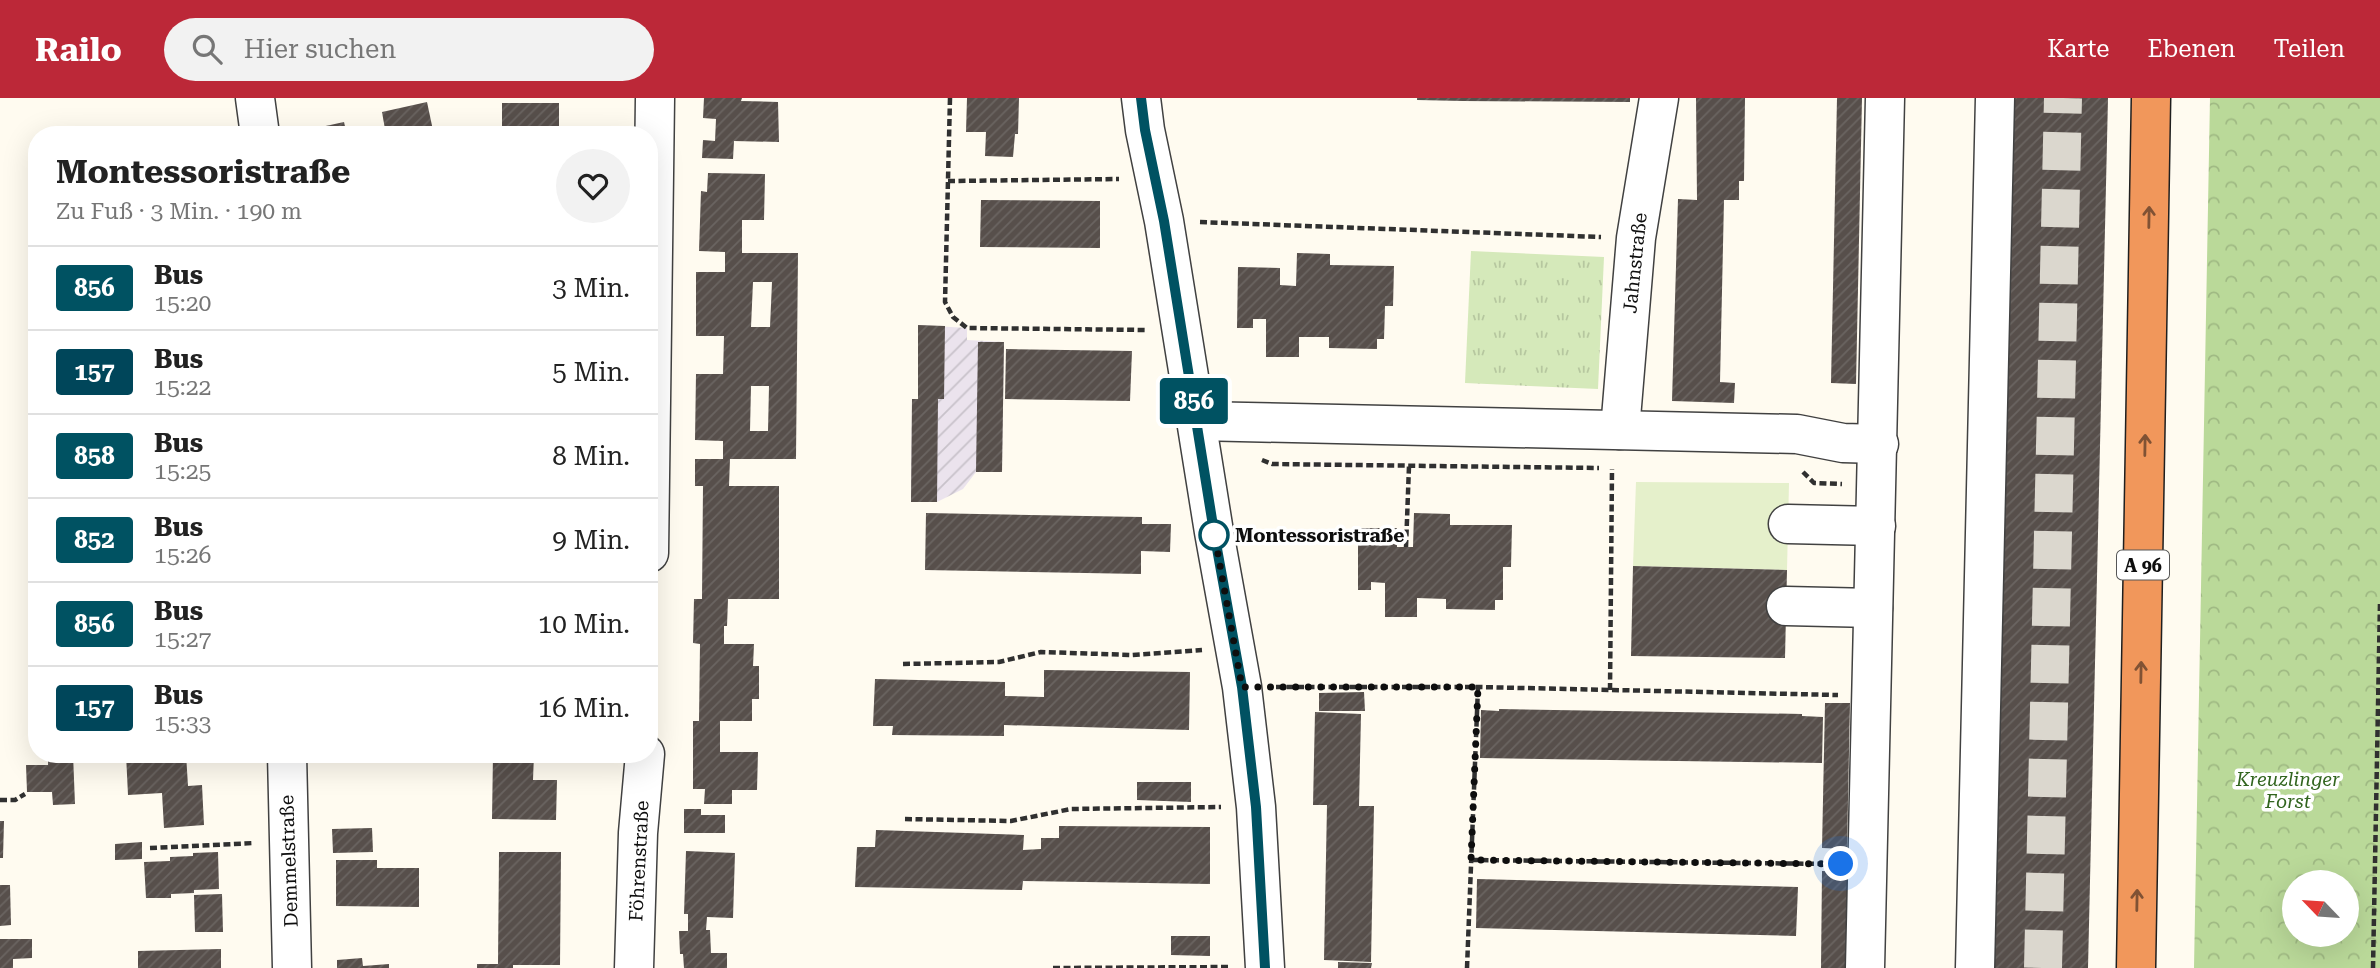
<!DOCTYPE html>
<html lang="de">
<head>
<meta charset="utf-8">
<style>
  :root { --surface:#fff; --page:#f2f2f2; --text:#222; --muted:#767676; --line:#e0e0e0; --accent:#bc2838 }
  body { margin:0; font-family:"Roboto Serif",serif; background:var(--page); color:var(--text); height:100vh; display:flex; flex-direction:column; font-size:26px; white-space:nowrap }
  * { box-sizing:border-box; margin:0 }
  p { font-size:23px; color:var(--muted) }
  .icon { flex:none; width:38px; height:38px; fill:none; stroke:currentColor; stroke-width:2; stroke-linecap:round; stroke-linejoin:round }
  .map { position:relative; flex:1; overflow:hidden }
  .sheet { position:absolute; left:28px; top:28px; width:630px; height:637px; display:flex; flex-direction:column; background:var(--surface); border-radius:28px; box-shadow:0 7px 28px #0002 }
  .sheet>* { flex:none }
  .badge { padding:0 14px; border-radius:5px; font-size:24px; line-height:46px }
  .needle { width:46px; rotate:295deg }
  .controls { position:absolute; left:2282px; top:772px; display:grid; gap:14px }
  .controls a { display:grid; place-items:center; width:77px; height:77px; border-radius:50%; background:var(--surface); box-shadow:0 7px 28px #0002; font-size:35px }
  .you { position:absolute; width:35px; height:35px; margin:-18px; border:5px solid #fff; border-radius:50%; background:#1a73e8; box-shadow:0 0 0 10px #1a73e833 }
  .map>.badge { position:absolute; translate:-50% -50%; box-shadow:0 0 0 4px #fff }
  .round { display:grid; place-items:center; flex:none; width:74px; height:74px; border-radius:37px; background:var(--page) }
  .headline { display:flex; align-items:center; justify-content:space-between; height:119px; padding:0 28px }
  h1 { font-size:33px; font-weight:700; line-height:52px }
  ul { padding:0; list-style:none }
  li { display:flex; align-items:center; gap:21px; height:84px; padding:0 28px; border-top:2px solid var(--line) }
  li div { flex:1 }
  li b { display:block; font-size:26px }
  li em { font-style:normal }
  li .badge { min-width:77px; font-weight:700; text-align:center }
  header { display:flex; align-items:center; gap:42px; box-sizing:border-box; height:98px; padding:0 35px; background:var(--accent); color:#fff }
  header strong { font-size:33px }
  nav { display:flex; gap:38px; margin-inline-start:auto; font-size:24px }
  .search { width:490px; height:63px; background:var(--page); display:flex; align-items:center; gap:18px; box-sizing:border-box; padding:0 24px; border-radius:38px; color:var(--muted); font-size:26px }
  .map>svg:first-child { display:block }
  .industrial { fill:url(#industrial-furrows) }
  .grass { fill:url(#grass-tufts) }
  .forest { fill:url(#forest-crowns); fill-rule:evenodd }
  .pitch { fill:#e5f0cb }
  .building { fill:url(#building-hatch); fill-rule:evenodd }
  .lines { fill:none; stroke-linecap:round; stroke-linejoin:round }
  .highway-tunnel { stroke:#dbd7ce; stroke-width:38; stroke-dasharray:38 19; stroke-linecap:butt }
  .minor-casing { stroke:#414141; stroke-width:41 }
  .highway-casing { stroke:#1f1f1f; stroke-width:41 }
  .path { stroke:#303030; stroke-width:4.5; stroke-dasharray:7 3.5; stroke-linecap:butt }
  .minor { stroke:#fff; stroke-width:38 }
  .highway { stroke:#f1975b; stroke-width:38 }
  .oneway { stroke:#805234 }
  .line-casing { stroke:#fff; stroke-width:16 }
  .line { stroke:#005262; stroke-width:10 }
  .walk { stroke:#0e0e0e; stroke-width:7; stroke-dasharray:0 12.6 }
  .stop-dot { fill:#fff; stroke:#005262; stroke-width:3.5 }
  .labels { text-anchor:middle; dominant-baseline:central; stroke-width:7; stroke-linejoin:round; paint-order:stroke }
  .shield { fill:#fff; stroke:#565656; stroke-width:2 }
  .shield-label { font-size:18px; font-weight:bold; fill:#0e0e0e }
  .street-label { font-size:19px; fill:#0e0e0e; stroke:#fff }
  .stop-label { font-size:19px; font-weight:bold; fill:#0e0e0e; stroke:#fff; text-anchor:start }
  .park-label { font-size:19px; font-style:italic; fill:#32651f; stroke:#fff }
</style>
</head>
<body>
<header>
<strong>Railo</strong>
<div class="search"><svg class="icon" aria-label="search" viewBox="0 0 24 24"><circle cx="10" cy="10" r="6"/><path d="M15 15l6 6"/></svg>Hier suchen</div>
<nav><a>Karte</a><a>Ebenen</a><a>Teilen</a></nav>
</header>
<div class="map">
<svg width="2380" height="870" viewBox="0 0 2380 870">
  <defs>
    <pattern id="industrial-furrows" width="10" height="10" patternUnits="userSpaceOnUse" patternTransform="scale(1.75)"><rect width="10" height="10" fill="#ebe3ed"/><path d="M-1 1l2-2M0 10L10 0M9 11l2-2" fill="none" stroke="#c8c2ca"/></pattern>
    <pattern id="grass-tufts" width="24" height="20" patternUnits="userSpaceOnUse" patternTransform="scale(1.75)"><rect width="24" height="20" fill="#d5e9ba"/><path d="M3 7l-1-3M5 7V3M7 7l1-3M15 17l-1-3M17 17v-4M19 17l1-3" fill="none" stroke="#b6c79f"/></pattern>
    <pattern id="forest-crowns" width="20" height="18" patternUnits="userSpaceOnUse" patternTransform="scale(1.75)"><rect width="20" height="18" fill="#bad999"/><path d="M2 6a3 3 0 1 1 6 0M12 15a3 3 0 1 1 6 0" fill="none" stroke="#9fb983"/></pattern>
    <pattern id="building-hatch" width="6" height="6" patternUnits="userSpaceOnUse" patternTransform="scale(1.75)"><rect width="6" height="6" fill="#574f4b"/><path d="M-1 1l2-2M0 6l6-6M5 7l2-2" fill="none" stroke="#6a6461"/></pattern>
  </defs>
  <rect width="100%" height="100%" fill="#fffbf0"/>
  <path class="industrial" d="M 918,227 L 967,230 L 967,242 L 1004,244 L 1002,374 L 976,374 L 963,391 L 937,404 L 911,404 L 912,301 L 918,301 Z"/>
  <path class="grass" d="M 1471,153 L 1604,159 L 1598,291 L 1465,285 Z"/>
  <path class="forest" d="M 2210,0 L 2380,0 L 2380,870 L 2194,870 ZM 2294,784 L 2347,784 L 2347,836 L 2294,836 Z"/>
  <path class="pitch" d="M 1636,384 L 1789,385 L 1787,472 L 1633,468 Z"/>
  <g class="building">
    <path d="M 704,0 L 742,0 L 741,3 L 778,4 L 779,44 L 734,43 L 733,61 L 702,60 L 703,42 L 715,43 L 716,21 L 703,20 Z"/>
    <path d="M 967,0 L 1019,0 L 1018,36 L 1015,36 L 1013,59 L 985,58 L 986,34 L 966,34 Z"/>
    <path d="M 1417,0 L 1630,0 L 1630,4 L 1463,3 L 1417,2 Z"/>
    <path d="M 1696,0 L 1745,0 L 1744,83 L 1739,83 L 1739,102 L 1724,102 L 1720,284 L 1735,285 L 1734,305 L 1672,303 L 1678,101 L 1697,102 Z"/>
    <path d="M 1837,0 L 1862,0 L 1856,286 L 1831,285 Z"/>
    <path d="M 2012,0 L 2108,0 L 2088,870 L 1992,870 Z"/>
    <path d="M 427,4 L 434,37 L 386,37 L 382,14 Z"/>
    <rect x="502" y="5" width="57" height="32"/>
    <path d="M 344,24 L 347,37 L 299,37 L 298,34 Z"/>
    <path d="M 708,75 L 765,76 L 764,122 L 742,122 L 742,155 L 798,155 L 796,361 L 730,361 L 729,388 L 779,388 L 779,501 L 728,501 L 727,528 L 724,528 L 724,546 L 754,546 L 753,568 L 759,568 L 759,601 L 752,601 L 752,623 L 720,623 L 720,654 L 758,654 L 757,692 L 732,692 L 732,706 L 704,706 L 705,691 L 693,691 L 693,623 L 699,623 L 700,546 L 693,545 L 694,501 L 702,501 L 703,388 L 695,388 L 695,361 L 723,361 L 723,343 L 695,342 L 696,276 L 723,276 L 724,238 L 696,238 L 696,174 L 725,174 L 725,154 L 699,153 L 701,93 L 707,94 ZM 753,184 L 772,184 L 770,229 L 751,229 ZM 751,288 L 769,288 L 768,333 L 750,333 Z"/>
    <path d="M 981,102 L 1100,103 L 1100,150 L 980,149 Z"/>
    <path d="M 1297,155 L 1330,156 L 1330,167 L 1394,168 L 1393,208 L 1385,208 L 1384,241 L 1377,241 L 1377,251 L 1329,250 L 1329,239 L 1299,239 L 1299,259 L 1266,259 L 1266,221 L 1253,221 L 1253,230 L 1237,230 L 1238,169 L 1280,170 L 1280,187 L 1296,188 Z"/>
    <path d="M 918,227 L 945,228 L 944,301 L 938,301 L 937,404 L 911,404 L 912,301 L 918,301 Z"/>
    <path d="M 978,244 L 1004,244 L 1002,374 L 976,374 Z"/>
    <path d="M 1006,251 L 1132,253 L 1130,303 L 1005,301 Z"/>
    <path d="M 926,415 L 1142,419 L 1142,426 L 1171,426 L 1170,454 L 1141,453 L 1141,476 L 925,472 Z"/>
    <path d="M 1414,415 L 1450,416 L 1450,427 L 1512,427 L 1511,469 L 1503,469 L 1503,502 L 1495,502 L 1495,512 L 1446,511 L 1446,501 L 1417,500 L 1417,519 L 1385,519 L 1385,485 L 1371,484 L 1371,492 L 1358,492 L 1358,430 L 1397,430 L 1397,449 L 1413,449 Z"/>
    <path d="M 1633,468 L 1787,472 L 1785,560 L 1631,558 Z"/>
    <path d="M 1044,572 L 1190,574 L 1189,632 L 1004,627 L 1004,638 L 892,637 L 893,628 L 873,628 L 875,581 L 1005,584 L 1005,598 L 1044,599 Z"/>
    <path d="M 1364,594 L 1365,613 L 1319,613 L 1319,595 Z"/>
    <path d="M 1825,605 L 1850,605 L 1847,751 L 1822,750 Z"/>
    <path d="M 1499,611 L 1802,616 L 1802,618 L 1823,619 L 1822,665 L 1480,660 L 1481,612 L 1499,613 Z"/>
    <path d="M 1315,614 L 1361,616 L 1359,708 L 1374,708 L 1371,864 L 1324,862 L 1327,707 L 1313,707 Z"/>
    <path d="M 48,656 L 73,656 L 75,706 L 53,707 L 52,694 L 27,694 L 26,667 L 48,667 Z"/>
    <path d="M 126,656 L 186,656 L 188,688 L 202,687 L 204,727 L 164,730 L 162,695 L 128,697 Z"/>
    <path d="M 493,656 L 534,656 L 533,682 L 557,682 L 556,722 L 492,721 Z"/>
    <path d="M 1137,684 L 1191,684 L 1191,704 L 1137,702 Z"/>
    <path d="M 684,711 L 701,711 L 701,717 L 725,717 L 725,735 L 684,735 Z"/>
    <path d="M 0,723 L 4,723 L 3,760 L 0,760 Z"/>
    <path d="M 1059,728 L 1210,729 L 1210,786 L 1023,783 L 1022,792 L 855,789 L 857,749 L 875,749 L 876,732 L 1024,737 L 1023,752 L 1041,751 L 1041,740 L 1059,740 Z"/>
    <path d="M 372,730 L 373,754 L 333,755 L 332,731 Z"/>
    <path d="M 142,744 L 142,761 L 115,762 L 115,746 Z"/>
    <path d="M 686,753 L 735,755 L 733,820 L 707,819 L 706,832 L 710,832 L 711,855 L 727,855 L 727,870 L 684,870 L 683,856 L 680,856 L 679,833 L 688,833 L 688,816 L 684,816 Z"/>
    <path d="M 218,754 L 219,791 L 194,792 L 194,795 L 171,796 L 171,800 L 146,800 L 144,764 L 170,763 L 170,759 L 193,758 L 193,755 Z"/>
    <path d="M 499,754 L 561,754 L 560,867 L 513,867 L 513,870 L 477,870 L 477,866 L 498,866 Z"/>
    <path d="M 336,762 L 377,762 L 377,770 L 419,770 L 419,809 L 336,808 Z"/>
    <path d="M 1822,773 L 1848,774 L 1845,870 L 1821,870 Z"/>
    <path d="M 1477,781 L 1798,789 L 1796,838 L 1476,830 Z"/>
    <path d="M 0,787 L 10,787 L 11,827 L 0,828 Z"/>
    <path d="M 222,796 L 223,834 L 195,834 L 194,797 Z"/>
    <path d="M 1171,838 L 1210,838 L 1210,858 L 1171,857 Z"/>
    <path d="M 0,841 L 32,841 L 32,860 L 13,861 L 13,870 L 0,870 Z"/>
    <path d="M 221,851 L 221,870 L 138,870 L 138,853 Z"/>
    <path d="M 362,860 L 363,868 L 389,866 L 389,870 L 337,870 L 337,862 Z"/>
    <path d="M 1338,864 L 1372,865 L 1371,870 L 1338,870 Z"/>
  </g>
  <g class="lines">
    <path class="highway-tunnel" d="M 2043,870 L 2063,0"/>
    <g class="minor-casing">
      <g id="minor">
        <path d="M 255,0 L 260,37"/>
        <path d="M 1141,0 L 1145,32 L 1164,123 L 1214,434 L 1242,589 L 1256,709 L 1265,870"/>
        <path d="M 1197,323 L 1797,336 L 1843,345 L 1879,346"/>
        <path d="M 1620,332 L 1636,140 L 1659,0"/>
        <path d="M 1788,426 L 1876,428"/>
        <path d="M 649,455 L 655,0"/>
        <path d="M 1786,508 L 1873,510"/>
        <path d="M 287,656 L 292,870"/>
        <path d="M 634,870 L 638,735 L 645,656"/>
        <path d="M 1865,870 L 1885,0"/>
        <path d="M 1975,870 L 1995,0"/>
      </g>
    </g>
    <g class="highway-casing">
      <path id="highway" d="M 2136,870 L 2151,0"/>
    </g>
    <g class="path">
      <path d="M 950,0 L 945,204 L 953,219 L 967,230 L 1147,232"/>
      <path d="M 948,83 L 1119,81"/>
      <path d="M 1200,124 L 1601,139"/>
      <path d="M 1262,362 L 1272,366 L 1599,370"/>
      <path d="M 1803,374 L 1814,385 L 1842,386"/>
      <path d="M 1406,449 L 1409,368"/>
      <path d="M 903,566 L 999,564 L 1041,554 L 1132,557 L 1202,552"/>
      <path d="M 1276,589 L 1478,589 L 1838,597"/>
      <path d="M 1610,592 L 1612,371"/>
      <path d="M 0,702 L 15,702 L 25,696"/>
      <path d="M 905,721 L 1011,723 L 1071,711 L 1221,709"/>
      <path d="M 150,750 L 254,745"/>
      <path d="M 1471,762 L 1834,766"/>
      <path d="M 1053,870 L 1230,869"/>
      <path d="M 1467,870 L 1478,589"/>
      <path d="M 2373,870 L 2380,504"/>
    </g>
    <use href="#minor" class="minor"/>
    <use href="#highway" class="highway"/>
  </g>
  <defs><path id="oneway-shaft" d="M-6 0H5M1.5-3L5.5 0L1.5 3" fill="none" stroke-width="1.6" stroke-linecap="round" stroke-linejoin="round" transform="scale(1.75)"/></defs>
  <g class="oneway">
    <use href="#oneway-shaft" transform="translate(2149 119) rotate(-89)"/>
    <use href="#oneway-shaft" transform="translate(2145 347) rotate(-89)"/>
    <use href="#oneway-shaft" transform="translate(2141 574) rotate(-89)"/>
    <use href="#oneway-shaft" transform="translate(2137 802) rotate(-89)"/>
  </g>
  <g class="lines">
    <g class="line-casing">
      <path id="line" d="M 1141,0 L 1145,32 L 1164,123 L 1214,434 L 1242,589 L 1256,709 L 1265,870"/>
    </g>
    <use href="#line" class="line"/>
    <path class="walk" d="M 1214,437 L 1214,434 L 1242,589 L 1478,589 L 1471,762 L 1841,766"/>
  </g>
  <circle class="stop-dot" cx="1214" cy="437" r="14"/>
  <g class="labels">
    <rect class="shield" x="2117" y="452.5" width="52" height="29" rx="5"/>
    <g class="shield-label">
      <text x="2143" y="467">A 96</text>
    </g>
    <g class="street-label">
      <text transform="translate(1635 165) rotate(-84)">Jahnstraße</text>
      <text transform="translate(289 763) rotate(-92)">Demmelstraße</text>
      <text transform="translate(639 763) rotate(-87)">Föhrenstraße</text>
    </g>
    <g class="stop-label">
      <text x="1235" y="437">Montessoristraße</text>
    </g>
    <g class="park-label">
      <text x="2288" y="681">Kreuzlinger<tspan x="2288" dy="22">Forst</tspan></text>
    </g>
  </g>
</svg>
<div class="controls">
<a><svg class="needle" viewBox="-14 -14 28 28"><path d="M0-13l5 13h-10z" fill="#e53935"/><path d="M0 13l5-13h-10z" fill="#767676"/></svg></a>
</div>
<div class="you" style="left:1841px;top:766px"></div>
<b class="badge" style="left:1194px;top:303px;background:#005262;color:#fff">856</b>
<section class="sheet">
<div class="headline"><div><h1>Montessoristraße</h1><p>Zu Fuß · 3 Min. · 190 m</p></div><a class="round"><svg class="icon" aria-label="heart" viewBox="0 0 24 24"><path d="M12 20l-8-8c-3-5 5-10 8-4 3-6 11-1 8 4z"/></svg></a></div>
<ul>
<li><span class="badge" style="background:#005262;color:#fff">856</span><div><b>Bus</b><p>15:20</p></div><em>3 Min.</em></li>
<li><span class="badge" style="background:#00465a;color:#fff">157</span><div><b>Bus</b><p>15:22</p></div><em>5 Min.</em></li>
<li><span class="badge" style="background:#005262;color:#fff">858</span><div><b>Bus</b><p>15:25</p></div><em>8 Min.</em></li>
<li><span class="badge" style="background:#005262;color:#fff">852</span><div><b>Bus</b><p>15:26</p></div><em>9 Min.</em></li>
<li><span class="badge" style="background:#005262;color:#fff">856</span><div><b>Bus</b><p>15:27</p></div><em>10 Min.</em></li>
<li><span class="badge" style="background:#00465a;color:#fff">157</span><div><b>Bus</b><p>15:33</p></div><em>16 Min.</em></li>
</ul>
</section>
</div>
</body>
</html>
